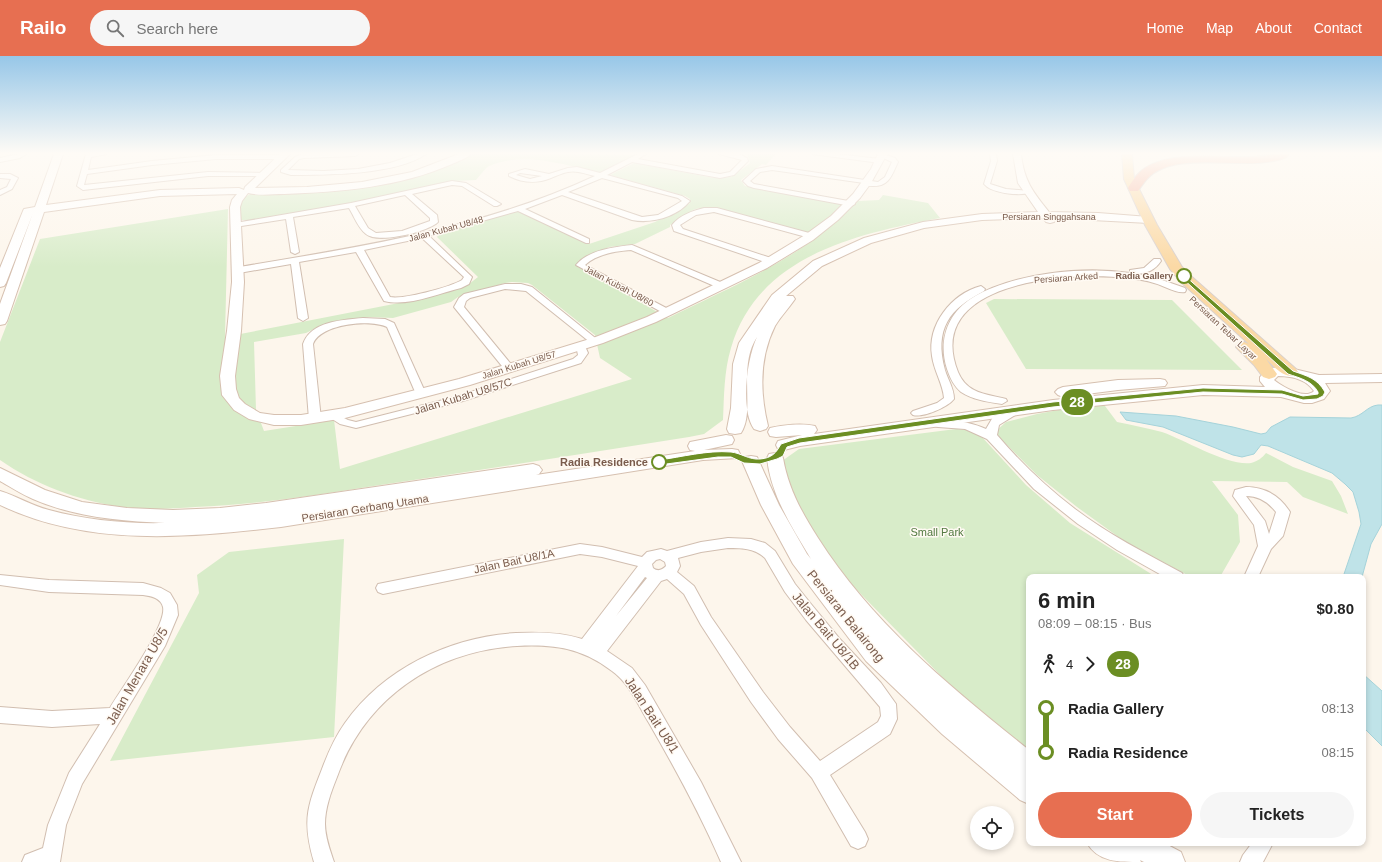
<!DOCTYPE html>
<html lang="en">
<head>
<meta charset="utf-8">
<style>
  :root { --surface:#fff; --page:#f6f6f6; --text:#222; --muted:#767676; --accent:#e76f51 }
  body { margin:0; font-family:Helvetica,sans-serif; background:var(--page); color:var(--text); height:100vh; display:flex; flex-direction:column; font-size:15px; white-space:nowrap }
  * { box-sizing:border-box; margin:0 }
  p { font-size:13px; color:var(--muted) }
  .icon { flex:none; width:22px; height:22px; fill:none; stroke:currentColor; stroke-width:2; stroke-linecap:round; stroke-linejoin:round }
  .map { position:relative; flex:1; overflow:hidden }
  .side { position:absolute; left:1026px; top:518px; width:340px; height:272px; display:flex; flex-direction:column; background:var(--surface); border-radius:8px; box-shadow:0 2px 6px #0003 }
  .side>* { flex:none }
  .badge { padding:0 8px; border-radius:13px; font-size:14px; line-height:26px }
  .tools { position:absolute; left:970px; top:750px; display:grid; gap:8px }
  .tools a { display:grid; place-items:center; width:44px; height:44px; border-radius:50%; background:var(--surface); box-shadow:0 2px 6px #0003; font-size:20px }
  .map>.badge { position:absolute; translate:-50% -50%; box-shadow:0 0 0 2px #fff }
  .legs { display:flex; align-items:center; gap:6px; height:44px; padding:0 12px; font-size:13px }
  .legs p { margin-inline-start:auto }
  .headline { display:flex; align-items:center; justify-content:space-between; height:68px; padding:0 12px }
  h1 { font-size:22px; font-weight:800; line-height:30px }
  .cta { display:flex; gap:8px; margin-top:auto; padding:8px 12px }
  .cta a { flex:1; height:46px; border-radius:24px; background:var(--accent); color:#fff; font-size:16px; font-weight:800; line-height:46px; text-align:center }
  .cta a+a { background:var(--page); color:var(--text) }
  ul { padding:0 12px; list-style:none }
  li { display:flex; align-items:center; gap:14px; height:44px; font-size:15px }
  li i { display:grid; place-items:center; width:6px; height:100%; margin:0 5px; background:currentColor }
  li i::after { content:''; width:10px; height:10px; margin:-5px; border:3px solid; border-radius:50%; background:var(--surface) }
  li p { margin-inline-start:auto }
  li:first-child i { background:linear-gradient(#0000 50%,currentColor 0) }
  li:last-child i { background:linear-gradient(currentColor 50%,#0000 0) }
  header { display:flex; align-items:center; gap:24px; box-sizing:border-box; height:56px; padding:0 20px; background:var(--accent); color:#fff }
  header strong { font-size:19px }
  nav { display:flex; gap:22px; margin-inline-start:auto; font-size:14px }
  .search { width:280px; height:36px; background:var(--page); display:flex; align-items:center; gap:10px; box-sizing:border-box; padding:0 14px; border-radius:22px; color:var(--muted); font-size:15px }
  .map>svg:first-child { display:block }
  .green { fill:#d8ecc9; fill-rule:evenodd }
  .water { fill:#bfe3e8; stroke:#a5d3da }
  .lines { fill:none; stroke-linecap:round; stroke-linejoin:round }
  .street-casing { stroke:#d1beb0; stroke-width:2 }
  .secondary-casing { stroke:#d6c0b0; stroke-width:2 }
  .primary-casing { stroke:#dad1cd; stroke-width:2 }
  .highway-casing { stroke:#dad1cd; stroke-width:2 }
  .street { fill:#fff; fill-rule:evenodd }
  .secondary { fill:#fff; fill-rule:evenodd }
  .primary { fill:#fbd9a5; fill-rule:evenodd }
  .highway { fill:#f7b7a3; fill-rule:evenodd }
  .line-1 { fill:#6b8e23; stroke:#fff }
  .stop-1-dot { fill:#fff; stroke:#6b8e23; stroke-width:2 }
  .labels { text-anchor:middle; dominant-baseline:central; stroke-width:3; stroke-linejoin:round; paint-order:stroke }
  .far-street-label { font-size:9px; fill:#7a5c4d; stroke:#fffaf3 }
  .far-stop-label { font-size:9px; font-weight:bold; fill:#7a5c4d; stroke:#fffaf3; text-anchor:end }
  .street-label { font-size:11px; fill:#7a5c4d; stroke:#fffaf3 }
  .stop-label { font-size:11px; font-weight:bold; fill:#7a5c4d; stroke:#fffaf3; text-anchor:end }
  .park-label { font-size:11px; fill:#537a41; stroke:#fffaf3 }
  .near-street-label { font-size:13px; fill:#7a5c4d; stroke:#fffaf3 }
</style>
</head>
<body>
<header>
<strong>Railo</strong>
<div class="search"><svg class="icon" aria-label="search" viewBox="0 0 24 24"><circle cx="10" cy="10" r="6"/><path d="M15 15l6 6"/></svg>Search here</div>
<nav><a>Home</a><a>Map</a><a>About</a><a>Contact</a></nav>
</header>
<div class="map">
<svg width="1382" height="806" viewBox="0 0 1382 806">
  <rect width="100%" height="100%" fill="#fdf6ec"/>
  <g class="green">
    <path d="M 470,98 L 637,99 L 600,117 C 565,109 524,95 489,110 C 484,113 480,120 476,124 L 453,125 L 341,149 L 255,164 L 239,164 L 237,148 L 246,140 L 253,137 L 392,126 Z"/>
    <path d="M 747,98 L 776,98 L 766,109 L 762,108 L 741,124 L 745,130 L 852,150 L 858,145 L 879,144 L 883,139 L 928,147 L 940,162 C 857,178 758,199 731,292 C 724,315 724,340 723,364 L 704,378 L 689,381 C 582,398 474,415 367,431 C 310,440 253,449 195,451 C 170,453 146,454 121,451 C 77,444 36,429 0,404 L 0,286 L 40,183 L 228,153 L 225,281 L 399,247 L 469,228 L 478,221 L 437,181 L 439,178 L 513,156 L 522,156 L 589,188 L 655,166 L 686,150 L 690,147 L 690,143 L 685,140 L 610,119 L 634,107 L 714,122 L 731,121 L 749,108 L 750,106 ZM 699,152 L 718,153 L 818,180 C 774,214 718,237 668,262 L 578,211 L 578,205 L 609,191 L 635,188 L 670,171 L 670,169 L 693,154 ZM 512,226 L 528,227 L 532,229 L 595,279 L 600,302 L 632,323 L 340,413 L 334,364 L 264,375 L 256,354 L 254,286 L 306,277 L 318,271 L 343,265 L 369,261 L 393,262 L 451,246 L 458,241 L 505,227 Z"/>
    <path d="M 994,243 L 1172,244 L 1242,314 L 1026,313 L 986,247 Z"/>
    <path d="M 1102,346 L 1117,366 C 1132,369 1147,372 1162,376 C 1185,384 1227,410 1251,407 C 1258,405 1262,402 1266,397 L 1293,411 L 1332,425 L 1341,440 L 1348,458 L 1303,441 L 1287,426 L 1212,425 L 1238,459 L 1240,486 L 1220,521 L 1191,521 L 1124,485 L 1077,451 L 1037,419 L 1000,382 L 996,375 L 1006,366 L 1037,358 Z"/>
    <path d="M 956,373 L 971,374 L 981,380 L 1026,429 L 1070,467 L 1156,521 L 1029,521 L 1029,696 L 948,627 L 852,529 L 814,478 L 795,445 L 782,405 L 799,393 Z"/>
    <path d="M 344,483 L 334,681 L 110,705 L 199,537 L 197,519 L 229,496 Z"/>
  </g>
  <g class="water">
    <path d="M 1378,349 L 1382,349 L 1382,468 L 1371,488 L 1362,521 L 1343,521 L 1361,468 L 1359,456 L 1353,436 L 1345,428 L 1332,417 L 1268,390 L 1261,389 L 1254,398 L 1242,401 L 1233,399 L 1163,371 L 1126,364 L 1120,356 L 1176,360 L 1233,371 L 1261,378 L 1266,377 L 1271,371 L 1290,361 L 1351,362 C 1363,360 1367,350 1378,349 Z"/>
    <path d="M 1363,618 L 1382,635 L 1382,690 L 1363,671 Z"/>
  </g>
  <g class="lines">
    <g class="street-casing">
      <g id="street">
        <path d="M 18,98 L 26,98 L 20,102 L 0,106 L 0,102 Z"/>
        <path d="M 86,98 L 107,98 L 91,101 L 88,114 L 152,105 L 216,99 L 283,99 L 286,101 L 283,103 L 216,103 L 152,109 L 87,118 L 84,129 L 208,116 L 268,117 L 269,118 L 266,120 L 208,120 L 83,134 L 77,130 Z"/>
        <path d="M 303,98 L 358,98 L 355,100 L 304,102 L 299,103 L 288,114 L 324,115 L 358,113 L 390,107 L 417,98 L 426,98 C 396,119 327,119 291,119 L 281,116 L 281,114 L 295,101 Z"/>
        <path d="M 638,98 L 646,98 L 638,103 L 720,118 L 730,116 L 742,104 L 719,98 L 739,98 L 747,102 L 748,105 L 734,119 L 720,122 L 632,106 L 607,119 L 682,140 L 690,145 C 677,161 651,168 632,164 L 562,139 L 525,153 L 589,183 L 589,187 L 586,187 L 518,155 L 429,180 L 472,221 L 469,228 L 461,232 C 437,238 408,251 384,245 L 356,196 L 299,206 L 308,262 L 303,265 L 298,262 L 291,208 L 239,217 L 235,214 L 239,211 C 360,191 484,172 595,120 C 586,118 577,114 568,116 C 562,117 556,120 551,122 C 536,128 523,127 509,120 L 509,118 L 525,113 L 549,118 L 568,112 L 577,111 L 600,117 ZM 520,117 L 542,120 L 530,123 L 516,119 ZM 602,122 L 678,142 L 682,145 L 658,159 L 642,161 L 568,136 ZM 422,182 L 464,221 L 462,224 C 450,231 403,244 390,241 L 364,194 Z"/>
        <path d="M 812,98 L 836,98 L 880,103 L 883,105 L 880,107 Z"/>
        <path d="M 883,98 L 895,102 L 898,106 C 892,119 889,131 872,130 C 868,130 866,130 864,127 L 772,114 L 760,116 L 750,125 L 754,128 L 854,146 L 855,148 L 851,150 L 754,132 L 748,130 L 743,125 L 756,113 L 772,110 L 878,126 L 885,121 L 892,106 L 879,100 Z"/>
        <path d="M 990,98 L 996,98 L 997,105 L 990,128 L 1006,133 L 1029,135 L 1029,137 C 1018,140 991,137 984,128 L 991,105 Z"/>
        <path d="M 0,118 L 10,118 L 18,122 L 12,133 L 0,139 L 0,134 L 7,131 L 11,123 L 0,122 Z"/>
        <path d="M 452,125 L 466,127 L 501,148 L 497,150 L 494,150 L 462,130 L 452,129 L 412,138 L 437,159 L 438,166 C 428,176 378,188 366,178 C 358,172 354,160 349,152 L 293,161 L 299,196 L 295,198 L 291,196 L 286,163 L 235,171 L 231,169 L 235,167 L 351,147 ZM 405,139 L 430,162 L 430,165 L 402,175 L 376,177 L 368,172 L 355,150 Z"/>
        <path d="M 704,152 L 717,152 L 813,178 L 814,180 L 810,182 L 714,156 L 696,159 L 680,169 L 683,173 L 774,203 L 775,205 L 771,207 L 768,207 L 674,175 L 672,169 C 680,159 692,155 704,152 Z"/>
        <path d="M 632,189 L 725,228 L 726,230 L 722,233 L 719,232 L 631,194 C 616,195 597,198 585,209 L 670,254 L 672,256 L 667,259 L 576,209 C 588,194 614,191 632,189 Z"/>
        <path d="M 1154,203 L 1160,203 L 1161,205 C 1155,214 1148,217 1137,218 L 1162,224 L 1185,232 L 1186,234 L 1185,236 C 1176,238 1163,229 1154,227 C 1145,224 1136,223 1127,222 C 1070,215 922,225 958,316 C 967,338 987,338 1006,343 L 1007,345 L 1002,348 C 989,346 973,344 961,336 C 954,330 950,322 947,313 C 938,285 947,258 972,242 C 1013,217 1083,210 1130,217 L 1130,214 L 1144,212 Z"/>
        <path d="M 505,228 L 521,228 L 532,231 L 599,285 L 594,288 L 591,287 L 526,235 L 505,233 L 470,242 L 466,245 L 464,251 L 515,313 L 510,316 L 506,315 L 454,251 L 459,242 L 464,238 Z"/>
        <path d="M 981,230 L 985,233 L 984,235 C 949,253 934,273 945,314 C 948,324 954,332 954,343 C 948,351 923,362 913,359 L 911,357 L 913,355 L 937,347 L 944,342 C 943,328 934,315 932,300 C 927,269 951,238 981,230 Z"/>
        <path d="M 363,262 L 385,263 L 394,267 L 426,338 L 421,341 L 416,338 L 387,271 C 370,263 320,268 313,288 L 321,363 L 319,365 L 311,365 L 309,363 L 303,288 C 311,265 342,264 363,262 Z"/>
        <path d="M 581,287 L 584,288 L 588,297 L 581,307 L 463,345 L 356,372 L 340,368 L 326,359 L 332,356 L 348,364 L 356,366 L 455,341 L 573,303 L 578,299 L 576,290 Z"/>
        <path d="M 1014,353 L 1020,356 L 999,369 L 997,379 C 1020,406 1046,431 1075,453 C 1108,478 1145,497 1182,517 L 1184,521 L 1165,521 L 1117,494 L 1078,468 L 1034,433 L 987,383 L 965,373 L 938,371 L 934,370 L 932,368 L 934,366 C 950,362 971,366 986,373 L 993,361 Z"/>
        <path d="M 1246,431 C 1265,431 1280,440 1290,456 L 1283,480 L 1271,493 L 1258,521 L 1244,521 L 1258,490 L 1254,469 L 1233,440 L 1235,434 ZM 1246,440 C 1259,440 1268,446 1276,456 L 1269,478 L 1265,465 Z"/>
        <path d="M 728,482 L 751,483 L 765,487 L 775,495 L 795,528 L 811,548 L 839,582 L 881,627 L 896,648 L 897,663 L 890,678 L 830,719 L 865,776 L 868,783 L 865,790 L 858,793 L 851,790 L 812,722 L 778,683 L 751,646 L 701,569 L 684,538 L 667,523 L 661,525 L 607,595 L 632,612 L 645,629 L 701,726 L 741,806 L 721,806 C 700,758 675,712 649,667 C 638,649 630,628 612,615 C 582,592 554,588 517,590 C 435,595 365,642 337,721 C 331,736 325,752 325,768 C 325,781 330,794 334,806 L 314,806 C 302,765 307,751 322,713 C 328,697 335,681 345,667 C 384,612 450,581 516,577 C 538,576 561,576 582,583 L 638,510 L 602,501 L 580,498 L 383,538 L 378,536 L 376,532 L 378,528 L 580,488 L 602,491 L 642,501 L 647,496 L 652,495 L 661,493 L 667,495 L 701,486 ZM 728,492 C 742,492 754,492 765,502 L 785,536 L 806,564 L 880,651 L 881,660 L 878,666 L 820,705 L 790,671 L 763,636 L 711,561 L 694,530 L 677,516 L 680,510 L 678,502 L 701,496 ZM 660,503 L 665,506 L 666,510 C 662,514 658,516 653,512 L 652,508 L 656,504 ZM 645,521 L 647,522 L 616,560 Z"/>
        <path d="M 0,519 L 49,524 L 143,527 L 161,532 L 170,537 L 177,549 L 178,559 L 165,590 L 82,728 L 66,769 L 60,806 L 22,806 L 25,799 L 43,792 L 48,769 L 69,717 L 100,668 L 52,671 L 0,667 L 0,651 L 52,655 L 110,652 C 121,633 167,570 163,551 C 161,542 151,540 143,539 L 49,536 L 0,529 Z"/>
        <path d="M 1252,787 L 1273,787 L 1263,806 L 1240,806 L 1243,799 Z"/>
      </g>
    </g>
    <g class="secondary-casing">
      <g id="secondary">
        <path d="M 54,98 L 63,98 L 46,149 L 160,134 L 239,132 L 244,134 L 245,131 L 280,98 L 290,98 L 255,132 L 307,131 L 362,126 L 412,116 L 459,98 L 471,98 C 466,103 458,105 452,108 C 400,131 341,136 284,138 C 273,138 259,140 248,137 L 242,145 L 240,151 L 244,226 L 241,275 L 235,320 L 236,333 L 239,342 L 245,348 L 260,357 L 274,359 L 301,359 L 345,352 L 459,323 L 593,282 L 647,261 L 759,207 L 805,179 L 831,160 L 853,138 L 871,113 L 878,98 L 887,98 L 871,127 L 860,142 L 838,164 L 813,184 L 767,212 L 656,266 L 603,287 L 470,329 L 345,362 L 301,369 L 274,369 L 249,363 L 234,354 L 222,339 L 220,320 L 227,275 L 232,226 L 230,151 L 232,144 L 237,138 L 160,140 L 44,156 L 7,265 L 5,268 L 0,269 L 0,248 L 33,157 L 6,227 L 4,230 L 0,231 L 0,212 L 23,155 L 24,153 L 35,151 Z"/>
        <path d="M 1013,98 L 1021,98 C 1024,125 1033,136 1049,156 L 1098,157 L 1149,161 L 1154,164 L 1149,167 L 1054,162 L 1055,164 L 1054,166 L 1050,167 L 1046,166 L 1043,162 L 982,164 L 924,172 L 871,187 L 822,210 L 786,240 L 793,240 L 795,243 C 789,252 781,260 775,270 C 759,302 760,337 768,370 L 766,373 L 760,375 L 754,373 C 740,353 747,302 757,281 C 737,311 756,354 741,377 L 735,378 L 729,377 L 727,373 L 731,352 L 733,308 L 739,287 L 772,239 L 813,205 L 864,182 L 923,166 L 982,158 L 1038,156 L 1018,127 Z"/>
        <path d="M 1274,312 L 1294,313 L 1319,319 L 1382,318 L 1382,326 L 1325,327 L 1330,335 L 1324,343 L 1312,347 L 1304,347 L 1281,341 L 1203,339 L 1053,354 L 800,390 L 784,394 L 778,393 L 776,389 L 778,385 L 802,379 L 776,381 L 770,380 L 768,376 L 770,372 C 783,369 802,367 815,370 L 817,374 L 814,378 L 1053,344 L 1203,329 L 1265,331 L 1260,325 L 1260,321 L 1269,313 ZM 1278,320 C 1291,320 1306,323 1314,335 C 1305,344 1283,331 1274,324 Z"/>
        <path d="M 1160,323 L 1165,324 L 1167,327 L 1165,330 L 1118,334 L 1063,341 L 1058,339 L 1055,336 L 1058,333 L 1063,331 L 1118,324 Z"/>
        <path d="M 726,379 L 732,380 L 734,384 L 732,388 L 704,394 L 732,393 L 738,394 L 740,398 L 738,402 L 703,404 L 281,471 C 187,482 88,491 0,449 L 0,435 C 17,440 32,450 49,454 C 86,464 126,468 165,467 C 120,465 74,461 33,443 C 21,438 11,431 0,425 L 0,412 L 45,434 L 82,446 L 127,452 L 173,454 L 220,452 L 266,447 L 533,408 L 539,410 L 542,414 L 539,418 L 536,419 L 695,395 L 690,394 L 688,390 L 690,386 Z"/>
        <path d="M 775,397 L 781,398 L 783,402 C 788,432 802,457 818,482 C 872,567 951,632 1029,694 L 1029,748 L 1020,744 L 942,678 L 866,605 L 793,508 L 761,449 L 742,405 L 745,401 L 751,400 L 757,401 L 779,449 L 807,498 L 811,503 C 792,471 771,440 767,402 L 769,398 Z"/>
        <path d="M 1087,787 L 1164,787 L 1181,796 L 1185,806 L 1144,806 L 1140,804 L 1141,806 C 1118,806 1098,806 1087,787 Z"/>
      </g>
    </g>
    <g class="primary-casing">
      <path id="primary" d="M 1122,98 L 1132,98 L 1134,123 L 1157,169 L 1182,211 L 1192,221 L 1296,313 L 1298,316 L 1296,319 C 1283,323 1275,311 1266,303 L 1277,318 L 1275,321 L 1269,323 L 1263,321 L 1254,309 L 1236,291 L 1238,288 L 1244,286 L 1249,288 L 1182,227 L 1170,213 L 1145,169 L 1124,123 Z"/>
    </g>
    <g class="highway-casing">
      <path id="highway" d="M 1273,98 L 1289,98 C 1286,103 1279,104 1273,105 C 1238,113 1175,95 1148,122 C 1144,126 1141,131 1138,135 L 1130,135 L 1128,132 C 1131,127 1135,121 1139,117 C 1170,88 1235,108 1273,98 Z"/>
    </g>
    <use href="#street" class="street"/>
    <use href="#secondary" class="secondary"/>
    <use href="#primary" class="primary"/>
    <use href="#highway" class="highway"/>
  </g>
  <linearGradient id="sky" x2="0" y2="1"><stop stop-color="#97c7e8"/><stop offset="0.46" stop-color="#fefbf6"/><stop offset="1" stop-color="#fefbf6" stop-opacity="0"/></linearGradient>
  <rect width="1382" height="211" fill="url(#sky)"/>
  <path class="line-1" d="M 1184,219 L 1293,315 C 1307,320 1317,322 1325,336 L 1323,340 L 1317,343 L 1303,344 L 1282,338 L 1203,336 L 1053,351 L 800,387 L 787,391 L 783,400 L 777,403 L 760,408 L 744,407 L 731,401 L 718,401 L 659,409 L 655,406 L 659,404 C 682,401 707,394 731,396 C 741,397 749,404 760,403 C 772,402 776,397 781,388 L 799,382 L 1053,346 L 1203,332 L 1282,334 L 1303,340 L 1318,338 L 1318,336 C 1312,325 1300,322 1288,318 L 1182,222 L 1181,220 Z"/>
  <g class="stop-1-dot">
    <circle cx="1184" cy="220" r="7"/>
    <circle cx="659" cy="406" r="7"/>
  </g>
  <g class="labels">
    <g class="far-street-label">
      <text x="1049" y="161">Persiaran Singgahsana</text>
      <text transform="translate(446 173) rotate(-15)">Jalan Kubah U8/48</text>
      <text transform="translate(1066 222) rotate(-4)">Persiaran Arked</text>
      <text transform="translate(619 230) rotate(28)">Jalan Kubah U8/60</text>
      <text transform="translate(1223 272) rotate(43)">Persiaran Tebar Layar</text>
      <text transform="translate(519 309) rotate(-17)">Jalan Kubah U8/57</text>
    </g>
    <g class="far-stop-label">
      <text x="1173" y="220">Radia Gallery</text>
    </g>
    <g class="street-label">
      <text transform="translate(463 340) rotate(-17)">Jalan Kubah U8/57C</text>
      <text transform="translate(365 452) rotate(-9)">Persiaran Gerbang Utama</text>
      <text transform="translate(514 505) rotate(-12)">Jalan Bait U8/1A</text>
    </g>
    <g class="stop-label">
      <text x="648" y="406">Radia Residence</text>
    </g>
    <g class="park-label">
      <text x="937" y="476">Small Park</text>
    </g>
    <g class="near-street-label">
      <text transform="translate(846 560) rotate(51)">Persiaran Balairong</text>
      <text transform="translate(826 575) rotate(50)">Jalan Bait U8/1B</text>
      <text transform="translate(137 620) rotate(-60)">Jalan Menara U8/5</text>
      <text transform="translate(652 659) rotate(57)">Jalan Bait U8/1</text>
    </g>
  </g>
</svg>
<div class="tools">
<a><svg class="icon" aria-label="locate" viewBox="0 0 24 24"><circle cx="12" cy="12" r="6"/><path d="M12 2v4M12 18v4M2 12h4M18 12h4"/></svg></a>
</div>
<b class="badge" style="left:1077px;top:346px;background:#6b8e23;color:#fff">28</b>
<section class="side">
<div class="headline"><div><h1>6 min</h1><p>08:09 – 08:15 · Bus</p></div><b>$0.80</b></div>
<div class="legs"><svg class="icon" aria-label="walk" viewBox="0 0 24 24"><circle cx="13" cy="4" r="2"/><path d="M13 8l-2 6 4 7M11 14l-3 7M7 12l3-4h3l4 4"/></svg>4<svg class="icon" aria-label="forward" viewBox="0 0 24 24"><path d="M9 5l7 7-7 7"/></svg><b class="badge" style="background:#6b8e23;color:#fff">28</b></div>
<ul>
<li><i style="color:#6b8e23"></i><b>Radia Gallery</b><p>08:13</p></li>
<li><i style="color:#6b8e23"></i><b>Radia Residence</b><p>08:15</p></li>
</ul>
<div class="cta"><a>Start</a><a>Tickets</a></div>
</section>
</div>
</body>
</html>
